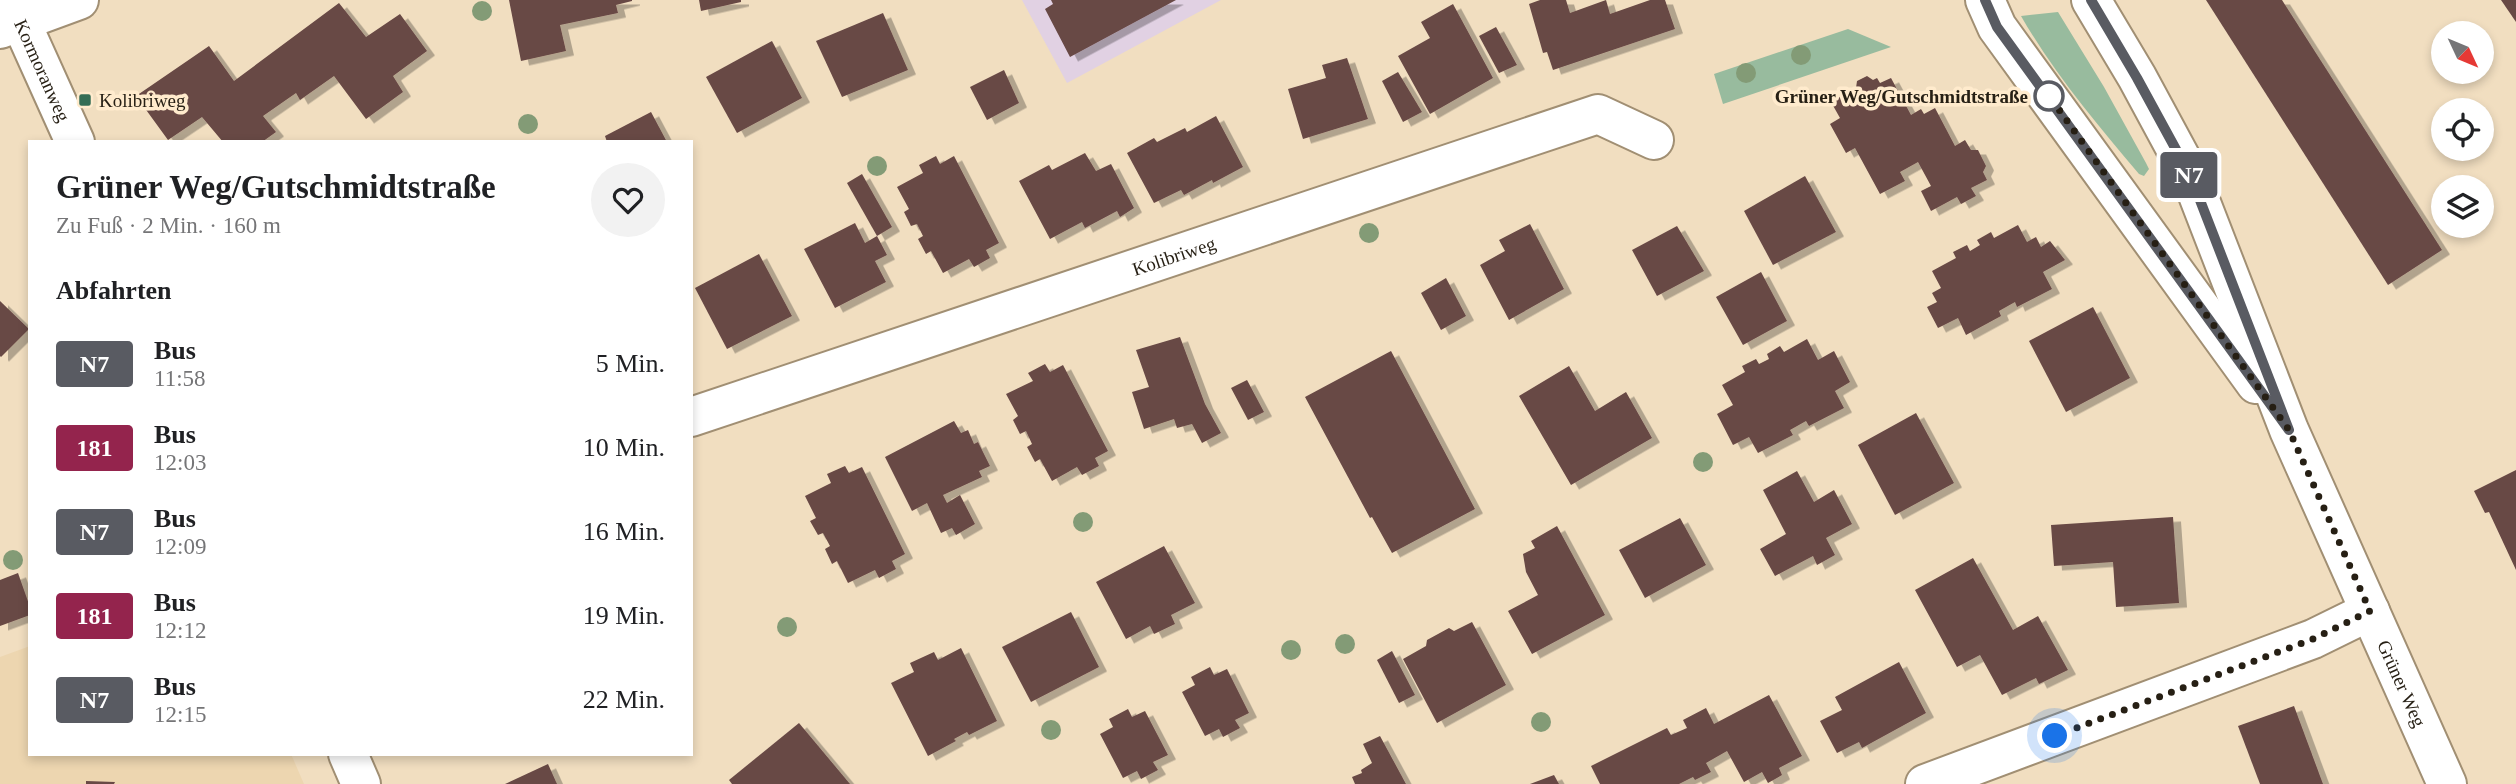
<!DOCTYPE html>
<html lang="de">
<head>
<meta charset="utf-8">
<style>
  :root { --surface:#fff; --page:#f2f2f2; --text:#202124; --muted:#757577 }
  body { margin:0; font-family:"Times New Roman",serif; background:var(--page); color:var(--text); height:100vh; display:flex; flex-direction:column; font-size:26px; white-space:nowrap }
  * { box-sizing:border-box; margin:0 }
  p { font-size:23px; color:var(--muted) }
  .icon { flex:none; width:38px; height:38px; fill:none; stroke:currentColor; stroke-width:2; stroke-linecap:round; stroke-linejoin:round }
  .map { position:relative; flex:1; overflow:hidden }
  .drawer { position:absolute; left:28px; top:140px; width:665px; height:616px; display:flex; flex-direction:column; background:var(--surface); border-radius:0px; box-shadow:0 4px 10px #0003 }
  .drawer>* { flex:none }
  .badge { padding:0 14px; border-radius:5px; font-size:24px; line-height:46px }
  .needle { width:46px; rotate:134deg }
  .tools { position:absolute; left:2431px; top:21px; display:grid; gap:14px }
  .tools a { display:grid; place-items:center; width:63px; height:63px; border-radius:50%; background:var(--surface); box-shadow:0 4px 10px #0003; font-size:35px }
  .you { position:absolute; width:35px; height:35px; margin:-18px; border:5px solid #fff; border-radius:50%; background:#1a73e8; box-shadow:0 0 0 10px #1a73e833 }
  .map>.badge { position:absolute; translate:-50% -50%; box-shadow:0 0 0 4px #fff }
  h2 { padding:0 28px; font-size:26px; line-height:63px }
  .round { display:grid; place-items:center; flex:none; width:74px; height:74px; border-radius:37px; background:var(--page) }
  .headline { display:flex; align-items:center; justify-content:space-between; height:119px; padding:0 28px }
  h1 { font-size:33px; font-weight:600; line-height:52px }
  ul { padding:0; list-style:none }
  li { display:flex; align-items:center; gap:21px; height:84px; padding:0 28px }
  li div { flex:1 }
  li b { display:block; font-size:26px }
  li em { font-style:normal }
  li .badge { min-width:77px; font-weight:700; text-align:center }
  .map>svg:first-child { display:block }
  .commercial { fill:#e1d1e3 }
  .built { fill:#edd6b0 }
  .green { fill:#98bb9e }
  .building { fill:#684845; filter:url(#shadow) }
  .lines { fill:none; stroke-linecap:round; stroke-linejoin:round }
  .minor-casing { stroke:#a18f73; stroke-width:42 }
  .minor { stroke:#fff; stroke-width:38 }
  .tree { fill:#839b76 }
  .line-casing { stroke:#fff; stroke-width:16 }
  .line { stroke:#595b62; stroke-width:10 }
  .walk { stroke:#261f14; stroke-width:7; stroke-dasharray:0 12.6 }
  .stop-dot { fill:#fff; stroke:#595b62; stroke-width:3.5 }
  .poi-dot { fill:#346d55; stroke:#ffebcd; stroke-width:2.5 }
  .labels { text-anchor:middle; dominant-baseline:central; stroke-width:7; stroke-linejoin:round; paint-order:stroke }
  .street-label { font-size:19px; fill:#261f14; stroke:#ffebcd }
  .stop-label { font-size:19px; font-weight:bold; fill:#261f14; stroke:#ffebcd; text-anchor:end }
  .poi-label { font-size:19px; fill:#261f14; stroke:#ffebcd; text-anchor:start }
</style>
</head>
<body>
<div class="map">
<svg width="2516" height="784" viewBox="0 0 2516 784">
  <defs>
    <filter id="shadow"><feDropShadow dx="8" dy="4.5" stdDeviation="0" flood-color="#0004"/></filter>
  </defs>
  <rect width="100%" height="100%" fill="#f1dec0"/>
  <path class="commercial" d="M 1022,0 L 1221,0 L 1067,83 Z"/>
  <path class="built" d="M 30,646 L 30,754 L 291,754 L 304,784 L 0,784 L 0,657 Z"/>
  <g class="green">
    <path d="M 2058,12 L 2104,87 L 2146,163 L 2149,169 L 2144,176 L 2139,174 C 2096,123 2055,75 2021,16 Z"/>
    <path d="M 1848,29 L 1891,47 L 1723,104 L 1714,74 Z"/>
  </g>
  <g class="building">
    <path d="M 509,0 L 632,0 L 632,1 L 616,5 L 618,13 L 560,25 L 566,51 L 521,61 Z"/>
    <path d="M 699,0 L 741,0 L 741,2 L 701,11 Z"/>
    <path d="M 1051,0 L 1176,0 L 1070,57 L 1045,9 L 1053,4 Z"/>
    <path d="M 1540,0 L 1566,0 L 1570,13 L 1606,0 L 1610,14 L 1650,0 L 1665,0 L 1675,29 L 1553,70 L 1547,52 L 1543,53 L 1529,4 Z"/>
    <path d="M 2206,0 L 2282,0 L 2442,250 L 2388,285 Z"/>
    <path d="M 2501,0 L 2516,0 L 2516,22 Z"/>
    <path d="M 339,3 L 366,37 L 400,14 L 427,51 L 393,76 L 403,92 L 366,119 L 334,76 L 300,100 L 296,93 L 263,116 L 276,132 L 262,142 L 223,142 L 202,117 L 168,140 L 136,96 L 209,46 L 234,81 Z"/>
    <path d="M 1453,4 L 1493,78 L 1430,114 L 1398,56 L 1430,38 L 1421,22 Z"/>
    <path d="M 883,13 L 908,70 L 842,97 L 816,41 Z"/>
    <path d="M 1496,27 L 1517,65 L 1499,73 L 1479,36 Z"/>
    <path d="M 772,41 L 802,98 L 737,133 L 706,77 Z"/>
    <path d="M 1347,58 L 1368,119 L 1303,139 L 1288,89 L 1326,78 L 1322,65 Z"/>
    <path d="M 1004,70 L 1019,103 L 987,120 L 970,87 Z"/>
    <path d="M 1398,72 L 1422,112 L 1403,122 L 1382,81 Z"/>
    <path d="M 1867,76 L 1873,80 L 1877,78 L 1880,83 L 1891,78 L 1911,115 L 1921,109 L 1924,114 L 1935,108 L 1955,146 L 1965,140 L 1971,150 L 1978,150 L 1986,166 L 1983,172 L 1987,180 L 1971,188 L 1976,196 L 1961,204 L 1957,197 L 1931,211 L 1921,191 L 1931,186 L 1918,162 L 1900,172 L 1905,181 L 1880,194 L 1855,148 L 1846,153 L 1830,124 L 1840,118 L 1831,102 L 1856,88 L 1857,81 Z"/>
    <path d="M 651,112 L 667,142 L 607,142 L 605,136 Z"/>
    <path d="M 1216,116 L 1243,167 L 1213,183 L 1212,180 L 1184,195 L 1181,190 L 1154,203 L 1127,153 L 1154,138 L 1157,142 L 1185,128 L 1187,132 Z"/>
    <path d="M 1085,153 L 1096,171 L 1111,164 L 1134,208 L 1120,217 L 1117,211 L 1085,228 L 1082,222 L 1050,239 L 1019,181 L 1049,165 L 1052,170 Z"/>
    <path d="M 936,156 L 940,164 L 954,156 L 999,243 L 986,250 L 990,258 L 974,267 L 969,259 L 943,273 L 931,251 L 926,254 L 918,239 L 923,236 L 917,224 L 911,226 L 904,212 L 909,209 L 897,187 L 923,173 L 919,165 Z"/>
    <path d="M 862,174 L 892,227 L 877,236 L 847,183 Z"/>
    <path d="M 1805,176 L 1836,232 L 1773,265 L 1744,211 Z"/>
    <path d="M 855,223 L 865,243 L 877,236 L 887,255 L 875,261 L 886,282 L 835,308 L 804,249 Z"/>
    <path d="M 1530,224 L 1564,289 L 1509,320 L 1480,265 L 1505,251 L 1499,240 Z"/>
    <path d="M 2018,225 L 2027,242 L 2036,237 L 2041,247 L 2050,241 L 2065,260 L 2043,272 L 2052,289 L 2017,307 L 2015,302 L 1999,311 L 2001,316 L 1966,335 L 1958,318 L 1938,328 L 1927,307 L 1937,302 L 1932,293 L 1941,288 L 1932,271 L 1956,258 L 1953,252 L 1967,245 L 1970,251 L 1980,245 L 1977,240 L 1991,232 L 1994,238 Z"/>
    <path d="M 1677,226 L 1704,271 L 1657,296 L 1632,250 Z"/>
    <path d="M 759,254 L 792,316 L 727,349 L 695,288 Z"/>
    <path d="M 1761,272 L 1787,321 L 1743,345 L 1716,297 Z"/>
    <path d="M 1446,278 L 1466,316 L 1441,330 L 1421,293 Z"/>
    <path d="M 0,301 L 29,329 L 1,357 L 0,356 Z"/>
    <path d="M 2093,307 L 2130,378 L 2066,412 L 2029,341 Z"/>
    <path d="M 1180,337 L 1205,404 L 1221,433 L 1202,443 L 1192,424 L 1177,428 L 1174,419 L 1144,429 L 1132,392 L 1149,387 L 1136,350 Z"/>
    <path d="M 1807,339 L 1818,360 L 1834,351 L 1850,382 L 1835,391 L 1844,408 L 1809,426 L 1806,421 L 1790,430 L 1793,435 L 1758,453 L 1749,437 L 1733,445 L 1717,414 L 1733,405 L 1722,385 L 1745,372 L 1742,366 L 1756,359 L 1759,364 L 1769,359 L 1767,354 L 1780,346 L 1784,352 Z"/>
    <path d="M 1391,351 L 1475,509 L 1392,553 L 1372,517 L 1370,518 L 1305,397 Z"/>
    <path d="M 1045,364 L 1050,372 L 1063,365 L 1108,451 L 1095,458 L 1099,466 L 1082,475 L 1077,467 L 1052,481 L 1040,459 L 1035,462 L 1027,447 L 1032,444 L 1026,431 L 1020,434 L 1013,420 L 1018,416 L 1006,394 L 1033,381 L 1028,373 Z"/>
    <path d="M 1569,366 L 1595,411 L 1626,392 L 1652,438 L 1571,485 L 1519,396 Z"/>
    <path d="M 1247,380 L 1264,412 L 1248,420 L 1231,388 Z"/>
    <path d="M 1916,413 L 1954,483 L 1895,515 L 1858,445 Z"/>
    <path d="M 954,421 L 961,433 L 968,430 L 974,444 L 978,442 L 990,466 L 979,471 L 982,477 L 943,495 L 947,503 L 960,495 L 975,524 L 956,535 L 952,528 L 941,533 L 927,503 L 912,511 L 885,457 Z"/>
    <path d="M 845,466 L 849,473 L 862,467 L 905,554 L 892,561 L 896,569 L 879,578 L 875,570 L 848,583 L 837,561 L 832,564 L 825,549 L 830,546 L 823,533 L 818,535 L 810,521 L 816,518 L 805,496 L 831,483 L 827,474 Z"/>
    <path d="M 2516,470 L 2516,570 L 2489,512 L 2485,513 L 2474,491 Z"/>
    <path d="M 1797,471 L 1814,502 L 1834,490 L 1852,524 L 1826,538 L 1835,555 L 1817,565 L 1813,556 L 1775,576 L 1760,549 L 1786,534 L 1763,490 Z"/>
    <path d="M 2173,517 L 2179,603 L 2116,607 L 2113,562 L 2054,566 L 2051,525 Z"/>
    <path d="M 1680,518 L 1706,565 L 1645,598 L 1619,550 Z"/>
    <path d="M 1557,526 L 1605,615 L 1532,654 L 1508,611 L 1538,595 L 1526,572 L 1523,554 L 1535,548 L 1531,541 Z"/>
    <path d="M 1164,546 L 1195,603 L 1171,615 L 1175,624 L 1154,634 L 1150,626 L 1126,639 L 1096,582 Z"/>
    <path d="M 1973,558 L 2013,630 L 2038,616 L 2068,670 L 2039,684 L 2036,678 L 2002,695 L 1980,655 L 1957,667 L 1915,590 Z"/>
    <path d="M 18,573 L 30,607 L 30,615 L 0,626 L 0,580 Z"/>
    <path d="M 1071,612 L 1099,667 L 1031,702 L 1002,647 Z"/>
    <path d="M 1472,622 L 1506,685 L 1437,723 L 1403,659 L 1426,646 L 1427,640 L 1449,628 L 1454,631 Z"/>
    <path d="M 961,648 L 997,721 L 969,735 L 967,732 L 954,739 L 956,741 L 928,756 L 891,683 L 914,672 L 910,663 L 934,652 L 938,660 Z"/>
    <path d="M 1392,651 L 1415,695 L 1399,703 L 1377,660 Z"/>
    <path d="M 1899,662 L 1926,713 L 1862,748 L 1859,742 L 1837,753 L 1820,721 L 1842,710 L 1835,697 Z"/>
    <path d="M 1210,667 L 1214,675 L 1227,669 L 1249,713 L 1235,720 L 1240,728 L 1223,737 L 1219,729 L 1205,736 L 1182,692 L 1195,685 L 1191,677 Z"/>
    <path d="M 1769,695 L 1802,756 L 1779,768 L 1782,775 L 1768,783 L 1762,772 L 1744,782 L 1727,751 L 1706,763 L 1711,772 L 1695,780 L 1693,777 L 1679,784 L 1600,784 L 1591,766 L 1667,728 L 1671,735 L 1687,728 L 1683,720 L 1706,708 L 1714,724 Z"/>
    <path d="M 2294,706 L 2323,784 L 2260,784 L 2238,726 Z"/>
    <path d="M 1128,709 L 1132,717 L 1145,711 L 1168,755 L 1153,762 L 1158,770 L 1141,779 L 1137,771 L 1123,778 L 1100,734 L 1113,727 L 1109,719 Z"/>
    <path d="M 799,723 L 850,784 L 732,784 L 729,780 Z"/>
    <path d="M 1380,736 L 1406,784 L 1355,784 L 1352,777 L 1362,773 L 1361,770 L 1372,763 L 1363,744 Z"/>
    <path d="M 548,764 L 557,784 L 505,784 Z"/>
    <path d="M 1554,775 L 1559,784 L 1530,784 Z"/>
    <path d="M 86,781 L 115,782 L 114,784 L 86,784 Z"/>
  </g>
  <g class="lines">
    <g class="minor-casing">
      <g id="minor">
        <path id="s1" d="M 11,0 L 75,142"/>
        <path d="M 1985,0 L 1997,27 L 2256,384"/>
        <path id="s2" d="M 2091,0 L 2137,77 L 2191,177 L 2289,430 L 2447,784"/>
        <path d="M 0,29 L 79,0"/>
        <path id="s3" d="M 691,417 L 1598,114 L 1654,140"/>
        <path d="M 348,754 L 361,784"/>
        <path d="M 1925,784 L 2313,639 L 2370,611"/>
      </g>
    </g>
    <use href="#minor" class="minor"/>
  </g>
  <g class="tree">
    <circle cx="482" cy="11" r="10"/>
    <circle cx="1801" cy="55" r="10"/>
    <circle cx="1746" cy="73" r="10"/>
    <circle cx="528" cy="124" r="10"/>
    <circle cx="877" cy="166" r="10"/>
    <circle cx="1369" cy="233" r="10"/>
    <circle cx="1703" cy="462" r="10"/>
    <circle cx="1083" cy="522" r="10"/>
    <circle cx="13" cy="560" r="10"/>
    <circle cx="787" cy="627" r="10"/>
    <circle cx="1345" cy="644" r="10"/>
    <circle cx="1291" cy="650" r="10"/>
    <circle cx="1541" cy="722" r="10"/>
    <circle cx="1051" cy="730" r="10"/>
  </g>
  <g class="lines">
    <g class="line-casing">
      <path id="line" d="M 1985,0 L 1997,27 L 2289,430 L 2191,177 L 2137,78 L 2091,0"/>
    </g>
    <use href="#line" class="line"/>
    <path class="walk" d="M 2049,96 L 2047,93 L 2289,430 L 2370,611 L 2313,639 L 2055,736"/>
  </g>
  <circle class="stop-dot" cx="2049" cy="96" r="14"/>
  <rect class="poi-dot" x="78" y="93" width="14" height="14" rx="3.5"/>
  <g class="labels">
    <g class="street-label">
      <text stroke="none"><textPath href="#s1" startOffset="77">Kormoranweg</textPath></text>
      <text stroke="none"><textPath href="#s3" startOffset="509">Kolibriweg</textPath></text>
      <text stroke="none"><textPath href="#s2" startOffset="752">Grüner Weg</textPath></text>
    </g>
    <g class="stop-label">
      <text x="2028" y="96">Grüner Weg/Gutschmidtstraße</text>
    </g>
    <g class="poi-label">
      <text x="99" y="100">Kolibriweg</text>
    </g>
  </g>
</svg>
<div class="tools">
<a><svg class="needle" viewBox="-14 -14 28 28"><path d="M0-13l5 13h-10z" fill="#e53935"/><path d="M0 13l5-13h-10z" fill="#757577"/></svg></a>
<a><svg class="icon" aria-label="locate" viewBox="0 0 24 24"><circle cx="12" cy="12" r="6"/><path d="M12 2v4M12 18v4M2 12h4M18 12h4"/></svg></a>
<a><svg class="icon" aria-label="layers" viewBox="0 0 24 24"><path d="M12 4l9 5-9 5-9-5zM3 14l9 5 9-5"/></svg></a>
</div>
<div class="you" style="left:2055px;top:736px"></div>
<b class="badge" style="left:2189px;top:175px;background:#595b62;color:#fff">N7</b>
<section class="drawer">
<div class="headline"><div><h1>Grüner Weg/Gutschmidtstraße</h1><p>Zu Fuß · 2 Min. · 160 m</p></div><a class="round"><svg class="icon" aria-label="heart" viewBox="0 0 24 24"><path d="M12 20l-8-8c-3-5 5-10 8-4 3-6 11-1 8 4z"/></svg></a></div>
<h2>Abfahrten</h2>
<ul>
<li><span class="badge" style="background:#595b62;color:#fff">N7</span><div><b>Bus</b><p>11:58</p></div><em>5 Min.</em></li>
<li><span class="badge" style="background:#94244d;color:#fff">181</span><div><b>Bus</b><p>12:03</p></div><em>10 Min.</em></li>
<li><span class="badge" style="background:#595b62;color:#fff">N7</span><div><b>Bus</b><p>12:09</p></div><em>16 Min.</em></li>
<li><span class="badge" style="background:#94244d;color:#fff">181</span><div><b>Bus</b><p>12:12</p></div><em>19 Min.</em></li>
<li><span class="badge" style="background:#595b62;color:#fff">N7</span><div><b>Bus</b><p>12:15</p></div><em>22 Min.</em></li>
</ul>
</section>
</div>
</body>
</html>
